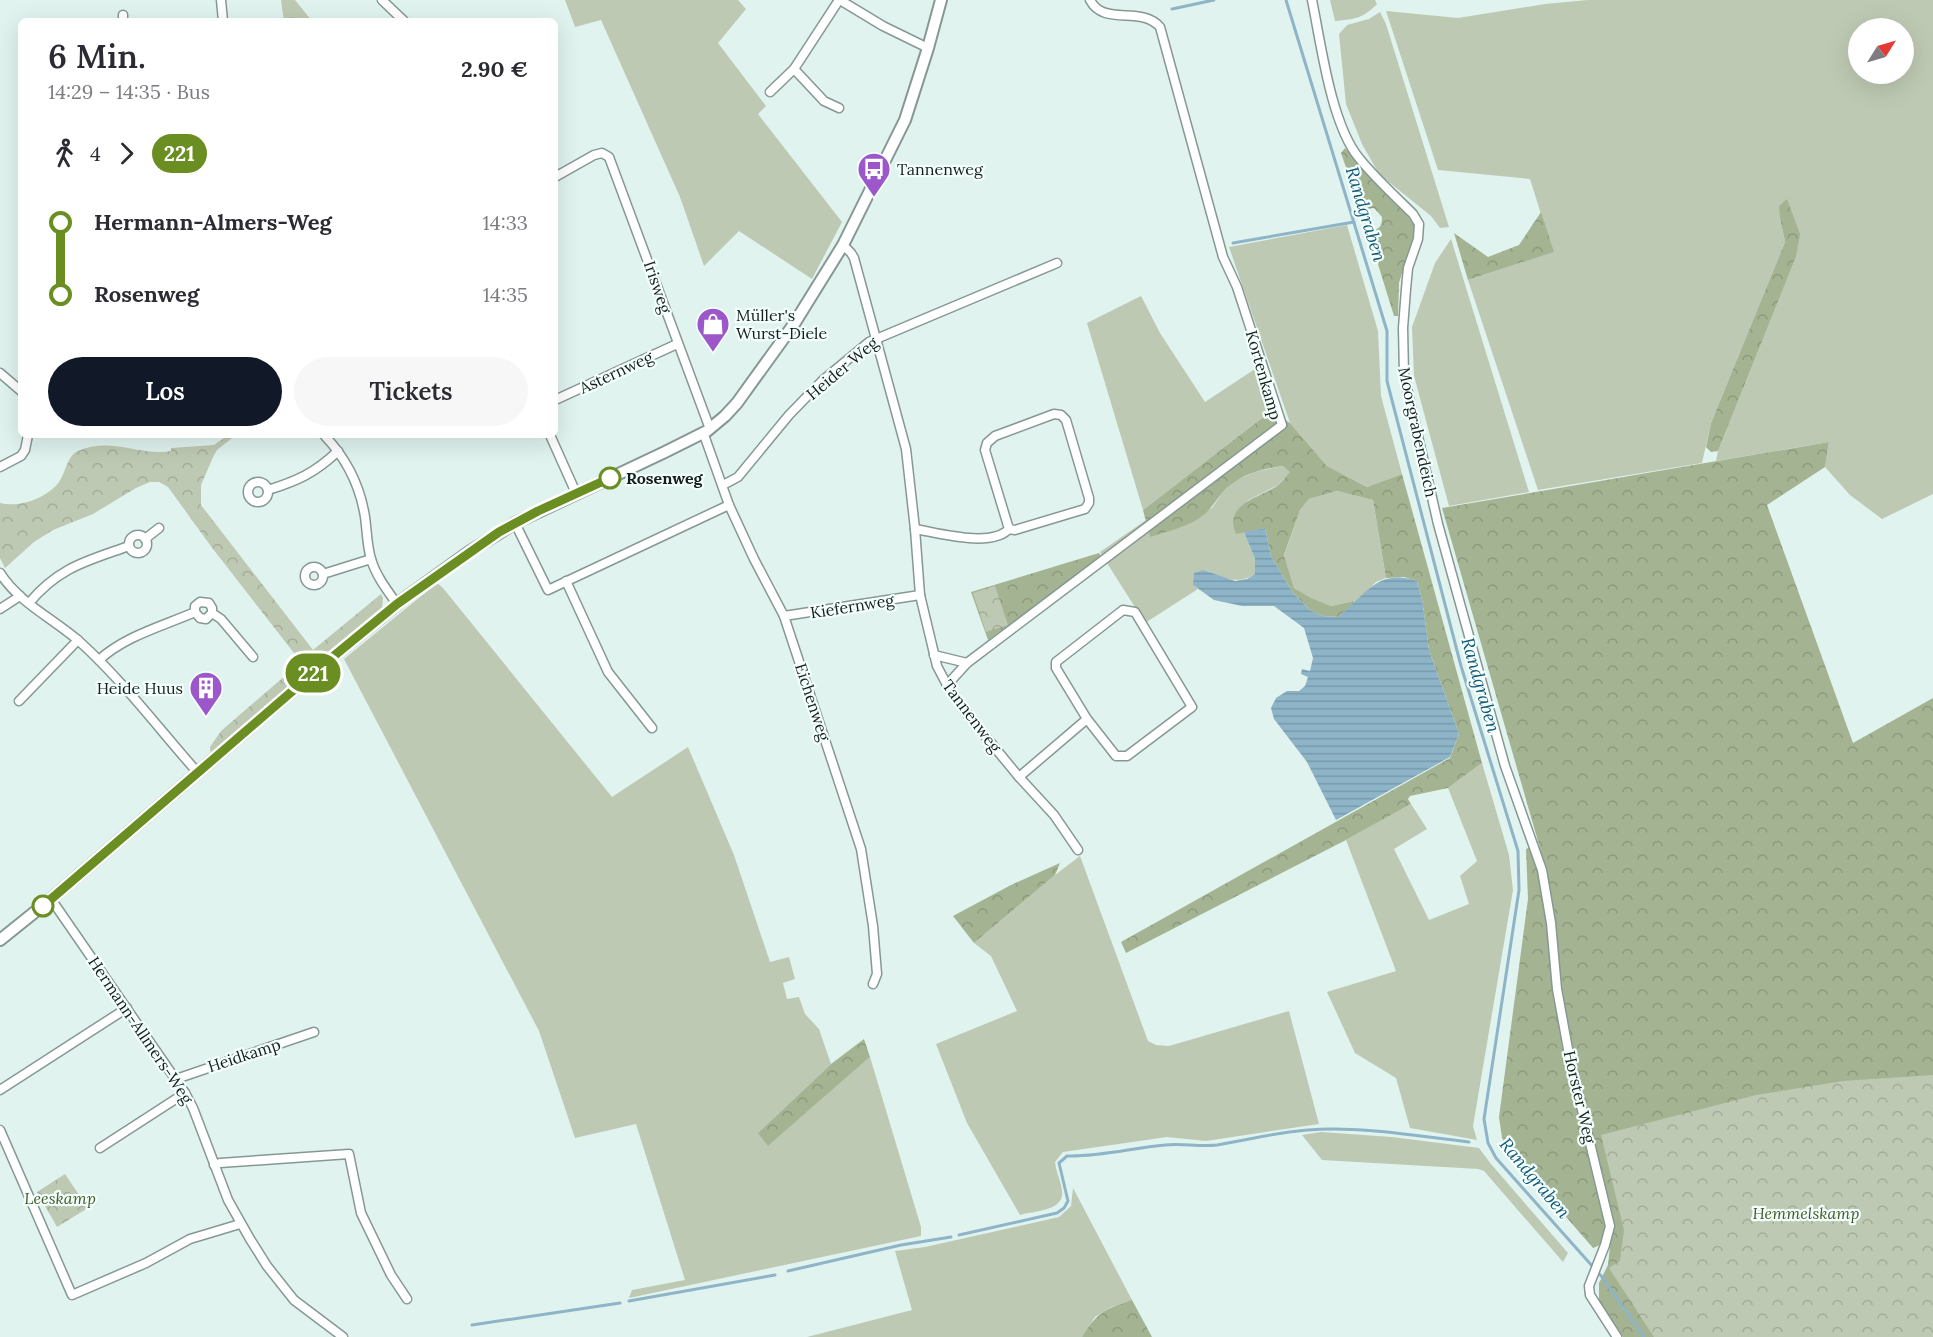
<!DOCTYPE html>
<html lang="de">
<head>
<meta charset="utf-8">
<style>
  :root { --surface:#fff; --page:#f7f7f7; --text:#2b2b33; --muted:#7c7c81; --accent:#111827 }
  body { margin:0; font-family:Lora,serif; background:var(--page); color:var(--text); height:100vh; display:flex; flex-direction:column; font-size:22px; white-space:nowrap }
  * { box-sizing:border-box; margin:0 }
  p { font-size:20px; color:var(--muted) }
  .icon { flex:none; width:33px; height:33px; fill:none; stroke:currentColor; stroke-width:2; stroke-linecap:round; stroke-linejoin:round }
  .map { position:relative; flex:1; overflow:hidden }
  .panel { position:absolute; left:18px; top:18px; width:540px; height:420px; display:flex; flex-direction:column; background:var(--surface); border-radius:9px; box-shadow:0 6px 24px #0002 }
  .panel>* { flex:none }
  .badge { padding:0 12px; border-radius:20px; font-size:21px; line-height:39px }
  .needle { width:39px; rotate:53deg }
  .controls { position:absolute; left:1848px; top:18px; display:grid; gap:12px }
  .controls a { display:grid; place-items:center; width:66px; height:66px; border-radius:50%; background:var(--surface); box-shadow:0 6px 24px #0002; font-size:30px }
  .map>.badge { position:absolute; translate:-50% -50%; box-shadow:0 0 0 3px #fff }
  .legs { display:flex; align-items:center; gap:9px; height:66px; padding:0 30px; font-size:20px }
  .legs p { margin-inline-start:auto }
  .head { display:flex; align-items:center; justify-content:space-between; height:102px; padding:0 30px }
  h1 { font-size:33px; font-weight:600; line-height:45px }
  .primary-button { display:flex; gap:12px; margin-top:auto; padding:12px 30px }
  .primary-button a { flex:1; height:69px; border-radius:36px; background:var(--accent); color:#fff; font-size:24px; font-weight:600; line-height:69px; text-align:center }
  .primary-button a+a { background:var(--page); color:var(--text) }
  ul { padding:0 30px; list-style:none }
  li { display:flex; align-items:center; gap:21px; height:72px; font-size:22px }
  li i { display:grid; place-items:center; width:9px; height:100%; margin:0 8px; background:currentColor }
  li i::after { content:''; width:15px; height:15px; margin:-8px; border:4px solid; border-radius:50%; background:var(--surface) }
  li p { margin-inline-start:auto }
  li:first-child i { background:linear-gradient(#0000 50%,currentColor 0) }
  li:last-child i { background:linear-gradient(currentColor 50%,#0000 0) }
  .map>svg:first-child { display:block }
  .green { fill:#bec9b3; fill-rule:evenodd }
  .forest { fill:url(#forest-crowns) }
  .park { fill:url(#park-crowns) }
  .water { fill:url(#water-rules) }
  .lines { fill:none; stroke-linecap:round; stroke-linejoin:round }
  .stream { stroke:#8eb4c8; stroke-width:3 }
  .minor-casing { stroke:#869894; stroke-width:11 }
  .tertiary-casing { stroke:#869894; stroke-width:14 }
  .minor { stroke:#fff; stroke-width:8 }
  .tertiary { stroke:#fff; stroke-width:10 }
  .line-1-casing { stroke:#fff; stroke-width:14 }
  .line-1 { stroke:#6b8e23; stroke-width:9 }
  .stop-1-dot { fill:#fff; stroke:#6b8e23; stroke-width:3 }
  .labels { text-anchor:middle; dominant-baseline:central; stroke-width:4.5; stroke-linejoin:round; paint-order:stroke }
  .poi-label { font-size:16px; fill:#171e1c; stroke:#f3fffc; text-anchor:start }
  .street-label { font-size:16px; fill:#171e1c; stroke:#f3fffc }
  .stop-label { font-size:16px; font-weight:bold; fill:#171e1c; stroke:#f3fffc; text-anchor:start }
  .park-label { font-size:16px; font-style:italic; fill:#445a27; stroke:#f3fffc }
  .water-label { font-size:18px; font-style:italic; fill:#155976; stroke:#f3fffc }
</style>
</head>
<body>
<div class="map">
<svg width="1933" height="1337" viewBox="0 0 1933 1337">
  <defs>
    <pattern id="forest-crowns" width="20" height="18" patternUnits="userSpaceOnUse" patternTransform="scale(1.5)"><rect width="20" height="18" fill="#a4b492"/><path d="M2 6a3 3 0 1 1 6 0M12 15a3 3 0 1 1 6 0" fill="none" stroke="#8c9a7d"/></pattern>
    <pattern id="park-crowns" width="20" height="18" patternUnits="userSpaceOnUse" patternTransform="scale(1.5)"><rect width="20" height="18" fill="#bec9b3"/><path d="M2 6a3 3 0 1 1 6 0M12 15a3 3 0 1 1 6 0" fill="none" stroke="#a3ac99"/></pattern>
    <pattern id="water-rules" width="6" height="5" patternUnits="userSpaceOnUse" patternTransform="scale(1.5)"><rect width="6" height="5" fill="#8eb4c8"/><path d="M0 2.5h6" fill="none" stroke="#7a9aab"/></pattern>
  </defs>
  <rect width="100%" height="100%" fill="#e0f3ef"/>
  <g class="green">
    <path d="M 565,0 L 738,0 L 746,9 L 718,43 L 766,106 L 758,114 L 842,222 L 812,279 L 739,231 L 704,266 L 680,197 L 601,20 L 575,27 Z"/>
    <path d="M 1330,0 L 1375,0 L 1377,4 C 1362,19 1355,19 1335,21 Z"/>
    <path d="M 1588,0 L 1933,0 L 1933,494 L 1882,519 L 1850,495 L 1825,467 L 1829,442 L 1716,461 L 1718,451 L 1796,257 L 1780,218 L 1785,242 L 1711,423 L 1702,463 L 1538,490 L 1468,280 L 1553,252 L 1530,179 L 1438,170 L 1386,11 L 1458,18 L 1545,4 ZM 1858,28 L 1904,28 L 1904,74 L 1858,74 Z"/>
    <path d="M 1380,12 L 1386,24 L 1449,227 L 1440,228 L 1431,216 L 1379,174 L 1362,144 L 1346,104 L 1339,34 L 1347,25 L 1369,19 Z"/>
    <path d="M 1347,225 L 1378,331 L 1381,396 L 1402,474 L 1367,487 L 1327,466 L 1290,423 L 1229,247 Z"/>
    <path d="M 1451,239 L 1529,492 L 1449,506 L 1414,376 L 1412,327 L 1435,263 Z"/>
    <path d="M 1141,296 L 1160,333 L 1205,402 L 1261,365 L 1271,411 L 1143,510 L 1087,323 Z"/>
    <path d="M 1283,466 L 1291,471 L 1278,485 L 1247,501 L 1244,532 L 1255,559 L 1255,574 C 1236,586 1224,577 1205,570 L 1193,585 L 1198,589 L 1145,623 L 1100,552 L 1146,520 L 1150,537 L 1212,508 L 1222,493 L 1234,481 L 1255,472 Z"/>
    <path d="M 1337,491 L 1373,500 L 1386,578 L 1376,582 L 1353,605 L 1352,601 L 1331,606 L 1310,598 L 1294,588 L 1284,556 L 1300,510 L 1309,499 Z"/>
    <path d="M 437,583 L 443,588 L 612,797 L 688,747 L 734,855 L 770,962 L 789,957 L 795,979 L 783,983 L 787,999 L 799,997 L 805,1014 L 819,1029 L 831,1064 L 759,1132 L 769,1145 L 870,1057 L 921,1227 L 921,1236 L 629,1298 L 632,1290 L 685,1280 L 636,1124 L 575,1138 L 539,1031 L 344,659 Z"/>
    <path d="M 1482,763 L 1509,855 L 1513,890 L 1473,1126 L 1477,1140 L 1410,1128 L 1396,1078 L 1355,1053 L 1327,992 L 1396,971 L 1346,840 L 1411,804 L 1427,829 L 1394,849 L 1429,920 L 1469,904 L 1460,876 L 1477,861 L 1448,788 Z"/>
    <path d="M 1080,856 L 1148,1041 L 1156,1045 L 1169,1046 L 1289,1011 L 1319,1124 L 1206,1141 L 1167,1137 L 1063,1152 L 1055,1162 C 1056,1172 1061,1181 1062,1191 C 1065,1211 1034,1211 1020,1215 L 967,1123 L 936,1044 L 1017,1011 L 991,956 L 974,943 L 1055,875 Z"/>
    <path d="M 1321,1132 L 1392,1137 L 1479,1148 L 1491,1164 L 1568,1253 L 1563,1262 L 1484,1171 L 1478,1169 L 1322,1160 L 1302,1135 Z"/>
    <path d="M 1073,1188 L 1132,1300 L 1111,1307 L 1095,1317 L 1082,1337 L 807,1337 L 912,1310 L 895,1251 L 925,1247 L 1059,1217 L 1071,1206 Z"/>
  </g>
  <g class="forest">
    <path d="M 1345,148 L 1402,208 L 1414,225 L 1414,235 L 1399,283 L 1398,316 L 1394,316 L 1368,232 C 1379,229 1382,228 1382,217 L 1374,208 L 1361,210 L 1341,153 Z"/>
    <path d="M 1787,199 L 1800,234 L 1796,257 L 1718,451 L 1711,452 L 1706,447 L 1711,423 L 1785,242 L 1780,218 L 1779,206 Z"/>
    <path d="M 1541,212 L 1554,252 L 1468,280 L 1454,233 L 1488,257 L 1519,245 Z"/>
    <path d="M 1271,411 L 1290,423 L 1327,466 L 1367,487 L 1402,474 L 1482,763 L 1448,788 L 1410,796 L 1408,799 L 1411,804 L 1346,840 L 1126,953 L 1121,942 L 1450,758 L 1459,734 L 1429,650 L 1422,599 L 1417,581 L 1404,577 L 1386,578 L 1373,500 L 1337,491 L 1309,499 L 1300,510 L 1284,555 L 1294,588 L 1311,598 L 1331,606 L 1353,601 L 1353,605 L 1338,617 L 1323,616 L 1310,610 L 1293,593 L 1271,556 L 1265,528 L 1236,534 C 1223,504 1259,498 1277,486 C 1282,482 1286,476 1290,472 L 1283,466 C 1261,469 1238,475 1223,492 C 1214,502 1211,511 1198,519 C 1183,528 1166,532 1150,537 L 1143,510 Z"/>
    <path d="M 1829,442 L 1825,467 L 1767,505 L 1853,743 L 1933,698 L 1933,1337 L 1623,1337 L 1599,1301 L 1599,1283 L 1608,1265 L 1610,1246 L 1615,1226 L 1574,1059 L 1561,989 L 1555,922 L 1546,869 L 1442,508 Z"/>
    <path d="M 1099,553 L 1102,557 L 988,640 L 971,592 Z"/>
    <path d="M 1531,847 L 1538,871 L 1606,1226 L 1602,1244 L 1593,1248 L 1515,1158 L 1502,1138 L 1499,1117 L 1528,899 L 1526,849 Z"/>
    <path d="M 1060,863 L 1055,875 L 974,943 L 953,916 L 1011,885 Z"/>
    <path d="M 864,1039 L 870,1057 L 768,1146 L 758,1133 L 831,1064 Z"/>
    <path d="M 1132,1300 L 1152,1337 L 1082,1337 C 1097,1312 1105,1309 1132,1300 Z"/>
  </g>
  <g class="park">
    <path d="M 281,0 L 295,0 L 312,21 L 284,21 Z"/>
    <path d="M 228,435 L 236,435 L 217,450 L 213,457 L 201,485 L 201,505 L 313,650 L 381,594 L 383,598 L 382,609 L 211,755 L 210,747 L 221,731 L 301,662 L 213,549 L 168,487 L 159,482 L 150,482 L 136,488 L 93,514 L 53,530 L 34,542 L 5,568 L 0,558 L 0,503 C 20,508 47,498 59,482 C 66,472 67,456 78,451 C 111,436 141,457 171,451 L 171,448 L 214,445 Z"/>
    <path d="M 995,586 L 1008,625 L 986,632 L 973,593 Z"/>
    <path d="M 1933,1075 L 1933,1337 L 1654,1337 L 1609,1268 L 1620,1261 L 1624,1230 L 1601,1135 L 1756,1095 L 1843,1081 Z"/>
    <path d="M 65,1174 L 88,1208 L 57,1227 L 37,1192 Z"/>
  </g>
  <path class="water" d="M 1265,528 L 1271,556 L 1293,593 L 1310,610 L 1323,616 L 1338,617 C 1366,595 1377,568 1417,581 L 1422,599 L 1429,650 L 1459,734 L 1450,757 L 1336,820 L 1307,762 L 1274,719 L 1271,708 L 1276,698 L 1287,691 L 1299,691 L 1305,686 L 1308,677 L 1301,674 L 1302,669 L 1310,671 L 1313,658 L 1304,628 L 1274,606 L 1242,606 L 1214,600 L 1193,585 L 1194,573 L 1204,570 L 1235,581 L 1247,579 L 1255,574 L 1255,559 L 1244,532 Z"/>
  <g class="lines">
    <g class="stream">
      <path d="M 1286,0 L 1387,331 L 1387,381 L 1461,666 L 1518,851 L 1519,890 L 1484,1119 L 1488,1143 L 1496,1158 L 1602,1277 L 1644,1337"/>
      <path d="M 1172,9 L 1214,0"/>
      <path d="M 1233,243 L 1354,222"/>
      <path d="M 959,1235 L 1057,1213 L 1064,1208 L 1068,1201 L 1059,1163 L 1067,1156 C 1100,1157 1132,1148 1165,1145 C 1182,1143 1199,1147 1217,1145 C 1247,1140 1278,1132 1308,1130 C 1360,1126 1417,1136 1469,1142"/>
      <path d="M 788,1271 L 901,1245 L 951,1237"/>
      <path d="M 629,1301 L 775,1275"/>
      <path d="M 472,1325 L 620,1303"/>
    </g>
    <g class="minor-casing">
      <g id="minor">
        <path d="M 221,0 L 223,21"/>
        <path d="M 382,0 L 404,21"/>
        <path d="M 840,0 L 883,26 L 928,48"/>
        <path d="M 1312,0 C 1321,44 1331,124 1359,158 C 1375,178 1395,196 1413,214 L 1419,224 L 1418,239 L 1408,268 L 1406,289 L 1403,328 L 1404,375 L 1438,524 L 1505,766 L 1542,870 L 1551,923 L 1557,989 L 1570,1060 L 1610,1226 L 1605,1245 L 1589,1286 L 1590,1295 L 1617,1337"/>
        <path d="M 123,15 L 123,21"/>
        <path d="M 794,69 L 824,101 L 839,108"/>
        <path d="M 770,92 L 794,69 L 839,0"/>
        <path d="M 555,177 L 594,155 L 602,153 L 609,157 L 710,429"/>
        <path d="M 843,245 L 851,253 L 854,258 L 906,449 L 915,529 L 920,595 L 937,666 L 947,685 L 968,715 L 1019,777 L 1054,815 L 1078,850"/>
        <path d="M 0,373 L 21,391"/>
        <path d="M 555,400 L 677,344"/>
        <path d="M 703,432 L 729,505 L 754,559 L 784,616 L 861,849 L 873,926 L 877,974 L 873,984"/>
        <path d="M 324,435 C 347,459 360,485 365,517 C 367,531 367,546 371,559 C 376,576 387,590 397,604"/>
        <path d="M 550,435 L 576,493"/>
        <path d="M 0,467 L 21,456 L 25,450 L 28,435"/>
        <circle cx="258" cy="492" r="10"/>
        <path d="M 723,485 L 738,477 L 789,415 L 823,380 L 869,342 L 1057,263"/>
        <path d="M 268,490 C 297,481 315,473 338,451"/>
        <path d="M 515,523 L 548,590 L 729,505"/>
        <path d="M 915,529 C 939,533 991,548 1009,529 L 1015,530 L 1085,509 L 1089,503 L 1089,498 L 1066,420 L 1061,415 L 1054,414 L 995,436 L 987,443 L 985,450 L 1009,529"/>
        <circle cx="138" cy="544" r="9"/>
        <path d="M 145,539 L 159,528"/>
        <circle cx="314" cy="576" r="9"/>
        <path d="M 0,573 C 19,603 54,619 80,642 C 123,681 159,729 198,773"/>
        <path d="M 323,574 L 371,559"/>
        <path d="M 566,581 L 608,672 L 652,728"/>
        <path d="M 29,603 C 59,567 87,561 129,546"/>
        <path d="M 0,609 L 20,596"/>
        <path d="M 212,613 L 221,619 L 253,657"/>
        <path d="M 784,616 L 920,595"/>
        <path d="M 934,655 L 967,663"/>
        <path d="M 99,660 C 125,636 163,626 195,612 L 195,606 L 200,602 L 209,603 L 212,608 L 212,613 L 206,619 L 200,618 L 195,612"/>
        <path d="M 947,685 L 967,663 L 1282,425 L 1237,287 L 1223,257 L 1160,27 C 1141,5 1104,27 1090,0"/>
        <path d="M 19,701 L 78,640"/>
        <path d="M 1019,777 L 1087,719 L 1116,756 L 1127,756 L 1192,707 L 1135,612 L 1123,610 L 1056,662 L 1056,668 L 1087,719"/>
        <path d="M 51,899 L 185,1093 L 193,1108 L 228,1200 L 250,1239 L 267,1266 L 294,1300 L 343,1337"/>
        <path d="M 176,1079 L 314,1032"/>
        <path d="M 0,1090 L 127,1008"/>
        <path d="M 0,1130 L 72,1295 L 146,1263 L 190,1239 L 240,1224"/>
        <path d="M 100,1148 L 185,1093"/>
        <path d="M 214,1165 L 220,1163 L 349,1154 L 361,1213 L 391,1275 L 407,1299"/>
      </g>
    </g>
    <g class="tertiary-casing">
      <path id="tertiary" d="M 0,940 L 51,899 L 318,669 L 401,601 L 469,552 L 515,523 L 665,452 L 707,431 L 725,416 L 737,403 L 794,324 L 843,245 L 905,120 L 928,48 L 941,0"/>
    </g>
    <use href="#minor" class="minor"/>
    <use href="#tertiary" class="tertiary"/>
  </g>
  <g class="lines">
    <g class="line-1-casing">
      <path id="line-1" d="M 43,906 L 318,669 L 397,604 L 499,532 L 538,511 L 610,478"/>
    </g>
    <use href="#line-1" class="line-1"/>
  </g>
  <defs>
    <g id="bus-pin" transform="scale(1.725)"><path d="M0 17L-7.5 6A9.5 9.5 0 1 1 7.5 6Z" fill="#9c57cb" stroke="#f3fffc"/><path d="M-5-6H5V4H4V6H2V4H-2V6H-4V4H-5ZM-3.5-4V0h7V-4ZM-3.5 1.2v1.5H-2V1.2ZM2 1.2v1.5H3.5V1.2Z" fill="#fff"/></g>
    <g id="shop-pin" transform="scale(1.725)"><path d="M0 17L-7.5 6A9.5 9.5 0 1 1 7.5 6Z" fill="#9c57cb" stroke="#f3fffc"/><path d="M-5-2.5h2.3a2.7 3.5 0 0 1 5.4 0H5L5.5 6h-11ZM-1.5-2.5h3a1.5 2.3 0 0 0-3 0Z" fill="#fff"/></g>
    <g id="building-pin" transform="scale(1.725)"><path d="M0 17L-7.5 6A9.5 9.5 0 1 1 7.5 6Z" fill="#9c57cb" stroke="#f3fffc"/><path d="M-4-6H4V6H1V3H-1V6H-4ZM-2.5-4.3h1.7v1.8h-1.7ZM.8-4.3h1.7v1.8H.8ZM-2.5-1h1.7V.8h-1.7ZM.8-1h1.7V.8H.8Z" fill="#fff"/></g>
  </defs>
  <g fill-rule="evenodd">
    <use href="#bus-pin" x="874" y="169"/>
    <use href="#shop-pin" x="713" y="324"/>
    <use href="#building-pin" x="206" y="688"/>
  </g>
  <g class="stop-1-dot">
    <circle cx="610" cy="478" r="10"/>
    <circle cx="43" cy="906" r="10"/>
  </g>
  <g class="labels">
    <g class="poi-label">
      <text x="897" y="169">Tannenweg</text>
      <text x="736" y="315">Müller's<tspan x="736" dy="18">Wurst-Diele</tspan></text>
      <text x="183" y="688" text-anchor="end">Heide Huus</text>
    </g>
    <g class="street-label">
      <text transform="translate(658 287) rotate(71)">Irisweg</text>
      <text transform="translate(842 368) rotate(-40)">Heider Weg</text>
      <text transform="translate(616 372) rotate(-25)">Asternweg</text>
      <text transform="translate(1264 375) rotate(74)">Kortenkamp</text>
      <text transform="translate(1418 432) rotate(78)">Moorgrabendeich</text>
      <text transform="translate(852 606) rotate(-9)">Kiefernweg</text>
      <text transform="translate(813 702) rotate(72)">Eichenweg</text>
      <text transform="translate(972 716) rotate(53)">Tannenweg</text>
      <text transform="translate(141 1030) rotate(56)">Hermann-Allmers-Weg</text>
      <text transform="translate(244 1055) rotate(-18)">Heidkamp</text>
      <text transform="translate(1580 1097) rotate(77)">Horster Weg</text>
    </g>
    <g class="stop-label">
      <text x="626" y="478">Rosenweg</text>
    </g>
    <g class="park-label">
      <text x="60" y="1198">Leeskamp</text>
      <text x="1806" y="1213">Hemmelskamp</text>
    </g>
    <g class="water-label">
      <text transform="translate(1366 214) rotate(73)">Randgraben</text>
      <text transform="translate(1481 685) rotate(74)">Randgraben</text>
      <text transform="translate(1535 1178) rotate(50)">Randgraben</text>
    </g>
  </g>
</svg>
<div class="controls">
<a><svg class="needle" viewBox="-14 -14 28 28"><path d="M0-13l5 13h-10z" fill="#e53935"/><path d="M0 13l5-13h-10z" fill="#7c7c81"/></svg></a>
</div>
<b class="badge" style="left:313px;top:673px;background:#6b8e23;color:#fff">221</b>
<section class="panel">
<div class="head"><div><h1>6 Min.</h1><p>14:29 – 14:35 · Bus</p></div><b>2.90 €</b></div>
<div class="legs"><svg class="icon" aria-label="walk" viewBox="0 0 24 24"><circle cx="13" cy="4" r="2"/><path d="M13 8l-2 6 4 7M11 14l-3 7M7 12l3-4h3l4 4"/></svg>4<svg class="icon" aria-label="forward" viewBox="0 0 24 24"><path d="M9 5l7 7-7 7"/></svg><b class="badge" style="background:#6b8e23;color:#fff">221</b></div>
<ul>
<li><i style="color:#6b8e23"></i><b>Hermann-Almers-Weg</b><p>14:33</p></li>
<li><i style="color:#6b8e23"></i><b>Rosenweg</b><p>14:35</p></li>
</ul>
<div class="primary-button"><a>Los</a><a>Tickets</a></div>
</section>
</div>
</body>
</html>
